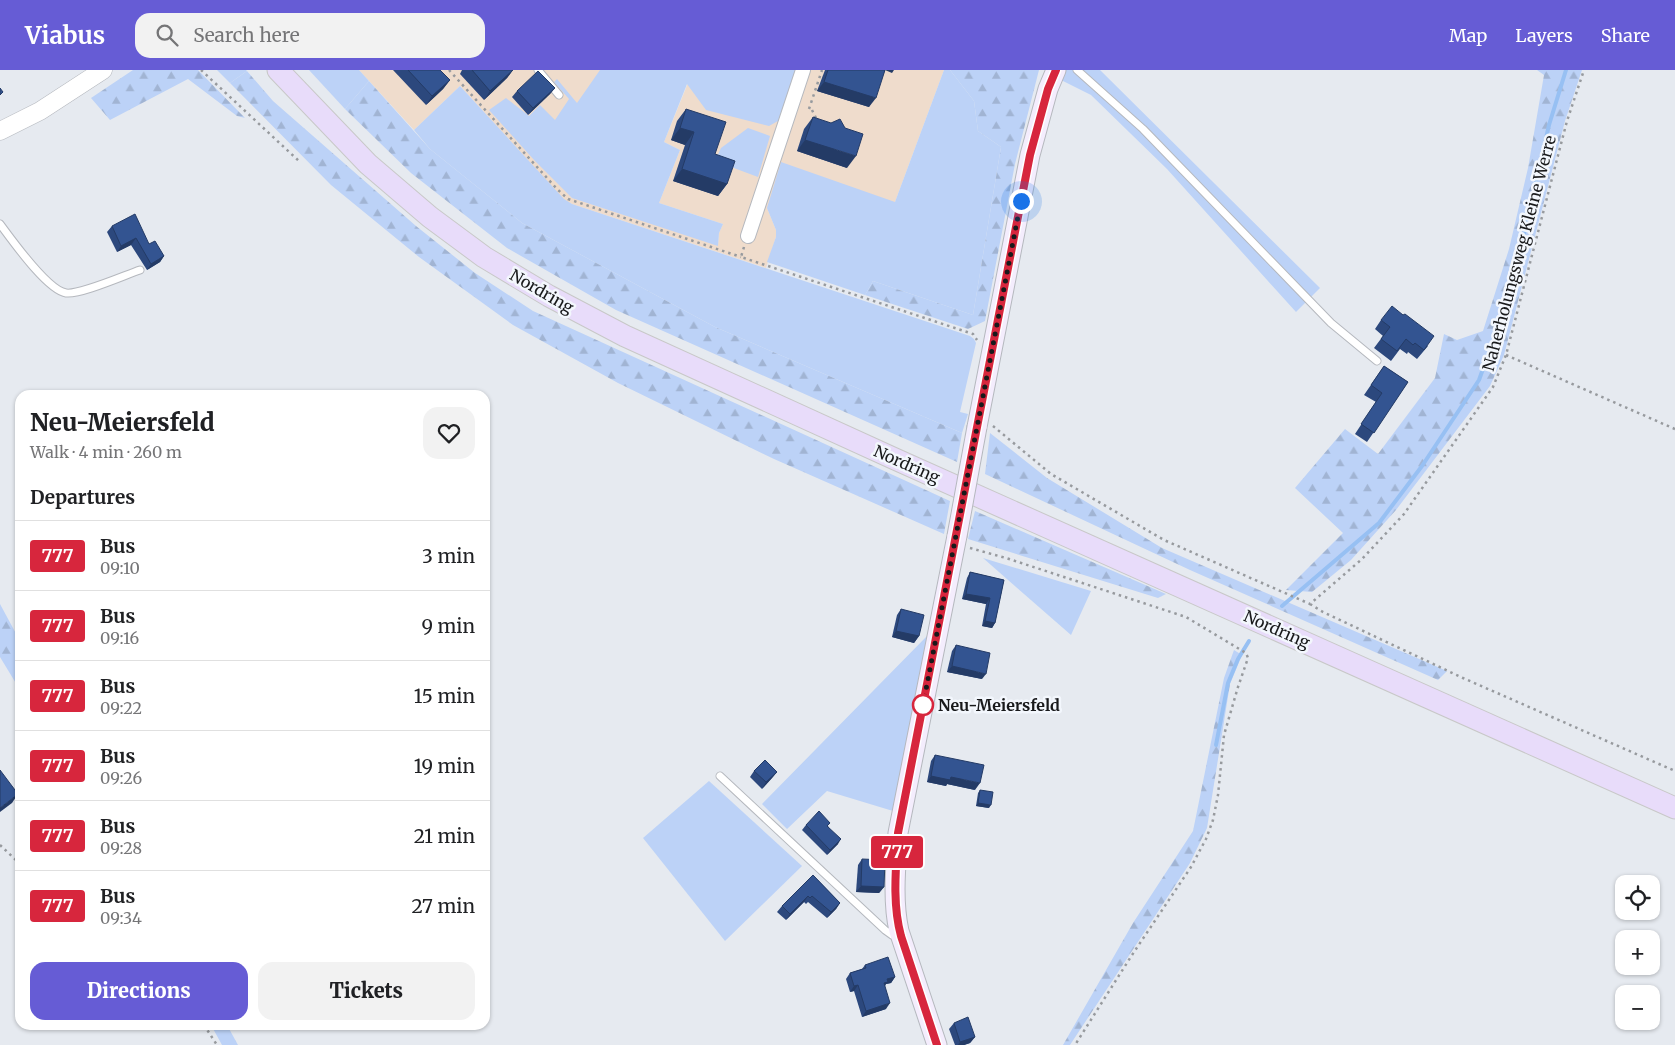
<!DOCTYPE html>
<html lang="en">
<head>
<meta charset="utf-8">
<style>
  :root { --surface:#fff; --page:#f2f2f2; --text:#202124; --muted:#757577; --line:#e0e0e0; --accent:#665cd5 }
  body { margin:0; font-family:Merriweather,serif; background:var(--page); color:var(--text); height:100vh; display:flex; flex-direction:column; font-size:19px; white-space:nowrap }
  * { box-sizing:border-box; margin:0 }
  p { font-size:16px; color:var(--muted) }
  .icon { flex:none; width:28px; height:28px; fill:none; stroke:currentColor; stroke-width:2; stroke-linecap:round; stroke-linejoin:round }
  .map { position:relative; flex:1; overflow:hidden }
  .side { position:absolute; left:15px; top:320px; width:475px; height:640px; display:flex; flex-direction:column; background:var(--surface); border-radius:15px; box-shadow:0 1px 4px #0004 }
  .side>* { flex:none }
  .badge { padding:0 10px; border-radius:4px; font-size:18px; line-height:32px }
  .controls { position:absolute; left:1615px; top:805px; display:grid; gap:10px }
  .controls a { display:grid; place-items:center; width:45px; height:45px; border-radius:10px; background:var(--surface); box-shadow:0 1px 4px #0004; font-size:25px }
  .you { position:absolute; width:25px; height:25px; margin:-12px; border:4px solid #fff; border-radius:50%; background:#1a73e8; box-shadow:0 0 0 8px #1a73e833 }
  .map>.badge { position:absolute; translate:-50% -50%; box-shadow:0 0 0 2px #fff }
  h2 { padding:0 15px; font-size:19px; line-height:45px }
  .round { display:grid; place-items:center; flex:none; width:52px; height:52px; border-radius:15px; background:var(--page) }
  .summary { display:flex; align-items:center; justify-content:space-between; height:85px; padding:0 15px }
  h1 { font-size:24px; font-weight:800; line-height:38px }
  .primary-button { display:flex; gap:10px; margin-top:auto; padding:10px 15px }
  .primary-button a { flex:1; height:58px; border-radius:15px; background:var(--accent); color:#fff; font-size:20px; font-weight:800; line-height:58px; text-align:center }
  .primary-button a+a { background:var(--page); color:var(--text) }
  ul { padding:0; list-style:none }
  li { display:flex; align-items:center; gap:15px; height:70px; padding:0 15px; border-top:1px solid var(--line) }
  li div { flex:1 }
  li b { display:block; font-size:19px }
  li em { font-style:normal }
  li .badge { min-width:55px; font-weight:700; text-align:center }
  header { display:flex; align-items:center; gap:30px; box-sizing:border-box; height:70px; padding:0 25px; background:var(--accent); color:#fff }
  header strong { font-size:24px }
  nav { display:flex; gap:28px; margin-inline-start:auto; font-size:18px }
  .search { width:350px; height:45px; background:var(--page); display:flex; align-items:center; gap:12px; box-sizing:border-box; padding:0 18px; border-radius:15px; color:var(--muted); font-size:19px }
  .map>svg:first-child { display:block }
  .commercial { fill:#efdccc }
  .grass { fill:#bcd2f7 }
  .forest { fill:url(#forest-firs) }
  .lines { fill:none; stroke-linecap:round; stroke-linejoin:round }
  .stream { stroke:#97c0f3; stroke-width:4 }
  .service-casing { stroke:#b5b8be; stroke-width:9 }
  .minor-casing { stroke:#b5b8be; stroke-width:16 }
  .tertiary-casing { stroke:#b5b8be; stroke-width:19 }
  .secondary-casing { stroke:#b5b8be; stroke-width:21 }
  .primary-casing { stroke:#c8c8c8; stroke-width:23 }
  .path { stroke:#979a9e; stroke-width:2.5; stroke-dasharray:2.5 4; stroke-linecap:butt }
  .service { stroke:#fff; stroke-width:7 }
  .minor { stroke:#fff; stroke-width:14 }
  .tertiary { stroke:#fff; stroke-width:18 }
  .secondary { stroke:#f4edfd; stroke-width:19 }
  .primary { stroke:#e8dcfa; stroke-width:21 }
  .secondary-bridge-casing { stroke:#b5b8be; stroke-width:21; stroke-linecap:butt }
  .secondary-bridge { stroke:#f4edfd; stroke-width:19 }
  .wall { fill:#2c487d }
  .shaded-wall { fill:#243b66 }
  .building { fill:#335491; stroke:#243b66 }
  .line-casing { stroke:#fff; stroke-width:11 }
  .line { stroke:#d7263d; stroke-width:8 }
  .walk { stroke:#18191b; stroke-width:5; stroke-dasharray:0 9 }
  .stop-dot { fill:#fff; stroke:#d7263d; stroke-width:2.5 }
  .labels { text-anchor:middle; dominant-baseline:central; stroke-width:5; stroke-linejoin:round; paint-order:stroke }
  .street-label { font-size:16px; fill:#18191b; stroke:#f3f7fd }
  .stop-label { font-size:16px; font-weight:bold; fill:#18191b; stroke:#f3f7fd; text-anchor:start }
</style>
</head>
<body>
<header>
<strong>Viabus</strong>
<div class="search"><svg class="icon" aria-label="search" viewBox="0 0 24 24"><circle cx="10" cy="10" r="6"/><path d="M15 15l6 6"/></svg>Search here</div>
<nav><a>Map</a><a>Layers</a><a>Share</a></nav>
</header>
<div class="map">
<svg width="1675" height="975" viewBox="0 0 1675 975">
  <defs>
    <pattern id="forest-firs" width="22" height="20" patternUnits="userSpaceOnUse" patternTransform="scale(1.25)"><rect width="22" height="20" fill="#bcd2f7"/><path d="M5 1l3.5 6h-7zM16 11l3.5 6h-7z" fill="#a1b4d3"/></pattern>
  </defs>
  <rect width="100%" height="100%" fill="#e6eaf0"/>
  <path class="commercial" d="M 359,0 L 661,0 L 588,133 L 718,175 L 719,163 L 723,154 L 659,133 L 680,80 L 664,72 L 688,13 L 778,51 L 796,0 L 944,0 L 895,132 L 767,138 L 776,160 L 776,167 L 766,198 L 572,134 L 564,130 L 460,16 L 414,60 Z"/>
  <g class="grass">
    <path d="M 217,0 L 246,0 L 247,1 L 230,13 Z"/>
    <path d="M 309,0 L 359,0 L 369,11 L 345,39 Z"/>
    <path d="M 600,0 L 796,0 L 778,51 L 769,56 L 706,40 L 687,14 L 664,72 L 680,80 L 659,133 L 723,154 L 719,163 L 718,176 L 572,128 L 535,91 L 489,40 L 506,28 L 529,46 L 540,35 L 555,50 L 569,29 L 554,12 L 557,9 L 577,33 Z"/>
    <path d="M 944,0 L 950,0 L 974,31 L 978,61 L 1001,77 L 973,245 L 873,211 L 865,225 L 767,192 L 776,167 L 776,160 L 767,138 L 781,92 L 895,132 Z"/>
    <path d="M 1066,0 L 1100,0 L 1320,218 L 1296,242 L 1167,99 L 1091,25 L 1061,10 Z"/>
    <path d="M 460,16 L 564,129 L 572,134 L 970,266 L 974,269 L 976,273 L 960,342 L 968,344 L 962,363 L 715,257 L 522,153 L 430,79 L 414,60 Z"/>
    <path d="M 748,58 L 770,66 L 758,107 L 715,91 L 721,78 Z"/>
    <path d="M 983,488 L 1091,521 L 1071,565 Z"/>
    <path d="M 928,565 L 893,741 L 827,721 L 787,759 L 762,734 Z"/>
    <path d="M 709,711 L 802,796 L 725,871 L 643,768 Z"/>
  </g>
  <g class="forest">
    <path d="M 133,0 L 198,0 L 245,48 L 237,46 L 188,9 L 110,50 L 91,28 Z"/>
    <path d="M 950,0 L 1039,0 L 1015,94 L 985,251 L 968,259 L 865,225 L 873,211 L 973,245 L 1001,77 L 978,61 L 974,31 Z"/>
    <path d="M 1537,0 L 1582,0 L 1565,51 L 1504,285 L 1490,316 L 1396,440 L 1351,490 L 1312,522 L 1286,520 L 1343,463 L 1295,418 L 1345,359 L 1378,384 L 1435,308 L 1444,264 L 1457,270 L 1483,261 L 1509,179 L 1528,98 L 1544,5 Z"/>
    <path d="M 247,1 L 273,31 L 416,156 L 475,203 L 533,241 L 950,431 L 944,464 L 774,389 L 618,313 L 513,255 L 419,187 L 331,115 L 230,13 Z"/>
    <path d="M 369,11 L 430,79 L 522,153 L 715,257 L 962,363 L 957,392 L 616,240 L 507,178 L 411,103 L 345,39 Z"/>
    <path d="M 990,363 L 1047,408 L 1162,478 L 1447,601 L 1438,610 L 1190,500 L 985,404 Z"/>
    <path d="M 975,441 L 1166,524 L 1158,528 L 968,469 Z"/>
    <path d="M 0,534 L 20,571 L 20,620 L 0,587 Z"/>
    <path d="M 1234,580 L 1242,585 L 1230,614 L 1207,758 L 1190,793 L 1070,975 L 1063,975 L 1133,853 L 1193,761 L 1224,608 Z"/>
    <path d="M 211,955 L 227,955 L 238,975 L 222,975 Z"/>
  </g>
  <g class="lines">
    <g class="stream">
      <path d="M 1282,536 L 1379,453 L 1422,396 L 1479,310 L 1511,221 L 1549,55 L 1566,0"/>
      <path d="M 1216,675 L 1228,613 L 1238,589 L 1249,571"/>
    </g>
    <g class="service-casing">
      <g id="service">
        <path d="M 538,0 L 559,25"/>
        <path d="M 1077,0 L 1143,59 L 1331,253 L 1377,291"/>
        <path d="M 0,154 C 12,170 47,220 66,223 C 80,225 125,205 140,200"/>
        <path d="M 720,706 L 885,860 L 892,865 L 898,866"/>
      </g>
    </g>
    <g class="minor-casing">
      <path id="minor" d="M 748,166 L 803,0"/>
    </g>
    <g class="tertiary-casing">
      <path id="tertiary" d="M 0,61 L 40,41 L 103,0"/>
    </g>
    <g class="secondary-casing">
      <g id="secondary">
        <path d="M 977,357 L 1030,85 L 1048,19 L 1056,0"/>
        <path d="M 937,975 L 899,861 C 892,829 896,795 898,763 L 957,466"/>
      </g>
    </g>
    <g class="primary-casing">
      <path id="primary" d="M 278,0 L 368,94 L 430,147 L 484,187 L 549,226 L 625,266 L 895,389 L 1675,738"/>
    </g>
    <g class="path">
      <path d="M 201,0 L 300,92"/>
      <path d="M 449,0 L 557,119 L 568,129 L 741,187"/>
      <path d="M 809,39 L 822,0"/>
      <path d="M 812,40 L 817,50"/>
      <path d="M 744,177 L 741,187 L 973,264 L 977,270"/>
      <path d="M 1506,285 L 1675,359"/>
      <path d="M 993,356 L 1051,404 L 1164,470 L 1310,534 L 1362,489 L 1404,444 L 1493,317 L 1506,285 L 1567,51 L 1584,0"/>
      <path d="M 970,478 L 1006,488 L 1186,547 L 1246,583 L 1248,588 L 1238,617 L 1224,665 L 1218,725 L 1213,750 L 1206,769 L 1191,797 L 1132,885 L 1075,975"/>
      <path d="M 1310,534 L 1323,542 L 1463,608 L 1675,701"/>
      <path d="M 0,775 L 20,794"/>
      <path d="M 204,955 L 217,975"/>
    </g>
    <use href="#service" class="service"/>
    <use href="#minor" class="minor"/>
    <use href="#tertiary" class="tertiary"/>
    <use href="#secondary" class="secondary"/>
    <use href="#primary" class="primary"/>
    <g class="secondary-bridge-casing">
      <path id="secondary-bridge" d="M 957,466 L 977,357"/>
    </g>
    <use href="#secondary-bridge" class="secondary-bridge"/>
  </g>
  <g class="wall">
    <path d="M 393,0 L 440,0 L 450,10 L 443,19 L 426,35 Z"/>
    <path d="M 462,0 L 513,0 L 507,8 L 484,30 L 460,4 Z"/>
    <path d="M 825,0 L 885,0 L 869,37 L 817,21 Z"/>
    <path d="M 555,18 L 550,24 L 528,45 L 512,27 L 517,21 Z"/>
    <path d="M 686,39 L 715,84 L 727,114 L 718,126 L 673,111 L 685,75 L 671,70 L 677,51 Z"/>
    <path d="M 813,47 L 847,98 L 797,81 L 804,59 Z"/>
    <path d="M 112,156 L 149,174 L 164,186 L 160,192 L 147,200 L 131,175 L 117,182 L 107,162 Z"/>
    <path d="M 1381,250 L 1428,276 L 1417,289 L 1408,282 L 1407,284 L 1400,279 L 1391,291 L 1374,278 L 1383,266 L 1375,259 Z"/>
    <path d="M 1384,296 L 1408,312 L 1367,372 L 1355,364 L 1376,332 L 1364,325 Z"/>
    <path d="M 970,502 L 1004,510 L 995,553 L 992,558 L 982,556 L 986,534 L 962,529 L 967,508 Z"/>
    <path d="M 901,539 L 919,566 L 914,573 L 892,567 L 897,545 Z"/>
    <path d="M 956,575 L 982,609 L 947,602 L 952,581 Z"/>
    <path d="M 935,685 L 975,720 L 947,714 L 946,716 L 927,712 L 931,691 Z"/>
    <path d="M 754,701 L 777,702 L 772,708 L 762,719 L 750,707 Z"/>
    <path d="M 980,720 L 989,738 L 976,736 L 978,723 Z"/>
    <path d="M 806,755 L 828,756 L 838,774 L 827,785 L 802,760 Z"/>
    <path d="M 862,789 L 884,817 L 879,823 L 856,822 L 858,795 Z"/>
    <path d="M 813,805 L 840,833 L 836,839 L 827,848 L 808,832 L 806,834 L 804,832 L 786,850 L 777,842 L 782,836 Z"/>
    <path d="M 865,895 L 895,907 L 891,913 L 886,914 L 885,916 L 886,939 L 862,947 L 854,921 L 850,922 L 846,909 L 850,903 L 862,899 Z"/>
    <path d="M 954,953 L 975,967 L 970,973 L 964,975 L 955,975 L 949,959 Z"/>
  </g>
  <g class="shaded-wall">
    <path d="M 513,0 L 507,8 L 484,30 L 490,21 Z"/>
    <path d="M 885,0 L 894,0 L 892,3 Z"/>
    <path d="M 450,10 L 443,19 L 426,35 L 432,26 Z"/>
    <path d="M 824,12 L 876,28 L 869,37 L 817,21 Z"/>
    <path d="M 555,18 L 550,24 L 528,45 L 533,38 Z"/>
    <path d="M 680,58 L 694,62 L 685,75 L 671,70 Z"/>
    <path d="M 805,70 L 856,86 L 847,98 L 797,81 Z"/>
    <path d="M 682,99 L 727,114 L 718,126 L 673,111 Z"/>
    <path d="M 136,168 L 131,175 L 117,182 L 121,176 Z"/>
    <path d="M 164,186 L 160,192 L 147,200 L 151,194 Z"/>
    <path d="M 966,524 L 990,528 L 986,534 L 962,529 Z"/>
    <path d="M 985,551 L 995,553 L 992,558 L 982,556 Z"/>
    <path d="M 896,561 L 919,566 L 914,573 L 892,567 Z"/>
    <path d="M 952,596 L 986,604 L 982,609 L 947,602 Z"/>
    <path d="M 777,702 L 772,708 L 762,719 L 766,712 Z"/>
    <path d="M 931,706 L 951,707 L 980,713 L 975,720 L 947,714 L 946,716 L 927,712 Z"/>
    <path d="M 18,724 L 12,733 L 0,742 L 0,738 Z"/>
    <path d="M 978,733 L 991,735 L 989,738 L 976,736 Z"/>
    <path d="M 841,769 L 838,774 L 827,785 L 830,780 Z"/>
    <path d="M 861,816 L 884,817 L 879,823 L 856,822 Z"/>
    <path d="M 808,826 L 804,832 L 786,850 L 790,844 Z"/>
    <path d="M 840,833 L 836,839 L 827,848 L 831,842 Z"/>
    <path d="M 895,907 L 891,913 L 886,914 L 883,918 L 879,920 L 887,909 Z"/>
    <path d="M 858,915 L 854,921 L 850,922 L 854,916 Z"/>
    <path d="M 890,933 L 886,939 L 862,947 L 866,941 Z"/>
    <path d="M 975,967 L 970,973 L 964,975 L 958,975 L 960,972 Z"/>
  </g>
  <g class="building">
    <path d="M 408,0 L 440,0 L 450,10 L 432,26 Z"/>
    <path d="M 472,0 L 513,0 L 490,21 Z"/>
    <path d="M 828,0 L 885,0 L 876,28 L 824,12 Z"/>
    <path d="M 538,1 L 555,18 L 533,38 L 517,21 Z"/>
    <path d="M 0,18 L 3,22 L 0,25 Z"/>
    <path d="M 686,39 L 726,52 L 715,84 L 735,91 L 727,114 L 682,99 L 694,62 L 680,58 Z"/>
    <path d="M 813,47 L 831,53 L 840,49 L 845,58 L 863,64 L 856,86 L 805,70 Z"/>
    <path d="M 135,144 L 149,174 L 155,171 L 164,186 L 151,194 L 136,168 L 121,176 L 112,156 Z"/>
    <path d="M 1392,236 L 1403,245 L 1405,244 L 1434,266 L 1424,280 L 1415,273 L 1413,275 L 1406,269 L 1397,281 L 1381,269 L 1390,257 L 1381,250 Z"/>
    <path d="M 1384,296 L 1408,312 L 1374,363 L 1361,354 L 1382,323 L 1371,315 Z"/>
    <path d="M 970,502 L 1004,510 L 995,553 L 985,551 L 990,528 L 966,524 Z"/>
    <path d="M 901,539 L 924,545 L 919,566 L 896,561 Z"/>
    <path d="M 956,575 L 990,583 L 986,604 L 952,596 Z"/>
    <path d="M 935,685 L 984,695 L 980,713 L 951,707 L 950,710 L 931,706 Z"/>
    <path d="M 765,690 L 777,702 L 766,712 L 754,701 Z"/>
    <path d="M 0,700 L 18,724 L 0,738 Z"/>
    <path d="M 980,720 L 993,722 L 991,735 L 978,733 Z"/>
    <path d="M 819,741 L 830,753 L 827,756 L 841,769 L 830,780 L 806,755 Z"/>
    <path d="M 862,789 L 885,790 L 884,817 L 861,816 Z"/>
    <path d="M 813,805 L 840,833 L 831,842 L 812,826 L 810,828 L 808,826 L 790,844 L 782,836 Z"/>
    <path d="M 888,887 L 895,907 L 887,909 L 888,912 L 884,913 L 890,933 L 866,941 L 858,915 L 854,916 L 850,903 L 866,898 L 865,895 Z"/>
    <path d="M 968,947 L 975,967 L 960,972 L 954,953 Z"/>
  </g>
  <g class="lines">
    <g class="line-casing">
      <path id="line" d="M 937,975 L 901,866 C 892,833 896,797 898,763 L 1030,85 L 1048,19 L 1056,0"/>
    </g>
    <use href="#line" class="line"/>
    <path class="walk" d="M 923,635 L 1021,131"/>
  </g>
  <circle class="stop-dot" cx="923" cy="635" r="10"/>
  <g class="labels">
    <g class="street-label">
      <text transform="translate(1519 183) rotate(-75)">Naherholungsweg Kleine Werre</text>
      <text transform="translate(542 221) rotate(30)">Nordring</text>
      <text transform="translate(907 394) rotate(24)">Nordring</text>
      <text transform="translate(1277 559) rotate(24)">Nordring</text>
    </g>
    <g class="stop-label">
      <text x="938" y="635">Neu-Meiersfeld</text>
    </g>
  </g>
</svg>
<div class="controls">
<a><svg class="icon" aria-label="locate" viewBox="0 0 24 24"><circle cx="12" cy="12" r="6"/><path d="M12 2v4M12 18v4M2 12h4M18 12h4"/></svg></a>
<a>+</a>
<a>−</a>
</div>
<div class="you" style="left:1021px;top:131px"></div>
<b class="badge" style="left:897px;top:782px;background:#d7263d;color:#fff">777</b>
<section class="side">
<div class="summary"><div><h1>Neu-Meiersfeld</h1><p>Walk · 4 min · 260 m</p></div><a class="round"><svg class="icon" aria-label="heart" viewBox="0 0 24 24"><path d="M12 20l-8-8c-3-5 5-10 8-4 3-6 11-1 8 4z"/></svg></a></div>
<h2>Departures</h2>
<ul>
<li><span class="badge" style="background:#d7263d;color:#fff">777</span><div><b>Bus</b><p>09:10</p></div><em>3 min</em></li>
<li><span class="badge" style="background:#d7263d;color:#fff">777</span><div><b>Bus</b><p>09:16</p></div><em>9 min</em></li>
<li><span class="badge" style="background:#d7263d;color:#fff">777</span><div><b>Bus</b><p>09:22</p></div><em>15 min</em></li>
<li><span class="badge" style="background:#d7263d;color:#fff">777</span><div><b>Bus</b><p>09:26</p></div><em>19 min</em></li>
<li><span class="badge" style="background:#d7263d;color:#fff">777</span><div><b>Bus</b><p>09:28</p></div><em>21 min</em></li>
<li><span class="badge" style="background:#d7263d;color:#fff">777</span><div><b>Bus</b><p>09:34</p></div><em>27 min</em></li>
</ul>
<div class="primary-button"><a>Directions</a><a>Tickets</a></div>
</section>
</div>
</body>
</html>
